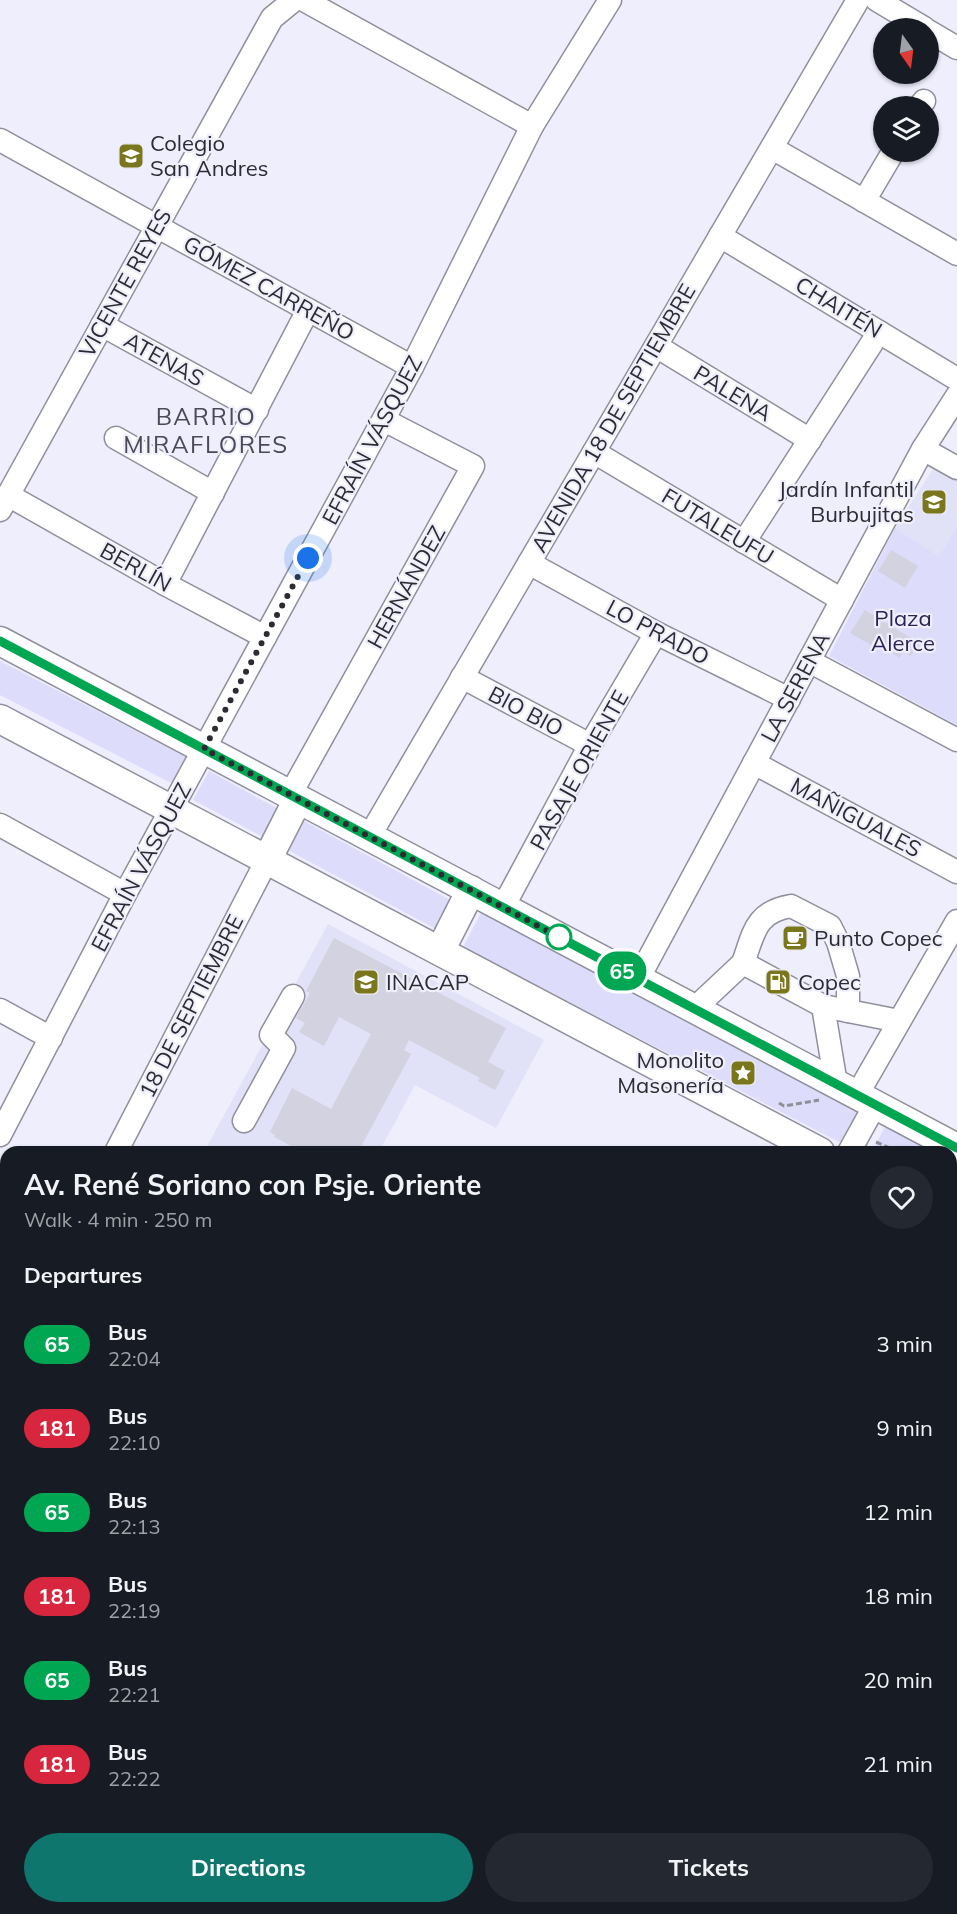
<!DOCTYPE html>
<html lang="en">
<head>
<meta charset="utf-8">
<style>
  :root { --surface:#171b24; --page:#242831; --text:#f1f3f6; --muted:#9ea1a6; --accent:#0f766e }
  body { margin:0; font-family:Mulish,sans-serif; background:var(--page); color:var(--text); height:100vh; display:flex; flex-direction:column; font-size:22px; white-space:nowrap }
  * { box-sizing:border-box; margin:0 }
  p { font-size:20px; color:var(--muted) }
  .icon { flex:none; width:33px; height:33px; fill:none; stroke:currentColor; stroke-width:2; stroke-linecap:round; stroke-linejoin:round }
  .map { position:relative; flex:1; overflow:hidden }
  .sheet { position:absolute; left:0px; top:1146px; width:957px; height:768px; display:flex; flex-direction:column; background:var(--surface); border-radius:18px 18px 0 0; box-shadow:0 2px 4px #0004 }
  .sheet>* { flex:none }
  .badge { padding:0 12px; border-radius:20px; font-size:21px; line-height:39px }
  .needle { width:39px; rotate:166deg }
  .tools { position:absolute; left:873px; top:18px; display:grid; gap:12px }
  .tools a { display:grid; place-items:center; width:66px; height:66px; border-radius:50%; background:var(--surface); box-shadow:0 2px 4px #0004; font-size:30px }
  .you { position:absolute; width:30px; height:30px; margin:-15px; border:4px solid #fff; border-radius:50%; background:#1a73e8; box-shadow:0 0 0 9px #1a73e833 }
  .map>.badge { position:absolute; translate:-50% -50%; box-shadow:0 0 0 3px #fff }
  h2 { padding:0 24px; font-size:22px; line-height:54px }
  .round { display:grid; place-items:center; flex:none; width:63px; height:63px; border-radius:32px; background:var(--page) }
  .overview { display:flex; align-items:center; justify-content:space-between; height:102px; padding:0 24px }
  h1 { font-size:28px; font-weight:700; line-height:45px }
  .action { display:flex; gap:12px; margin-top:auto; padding:12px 24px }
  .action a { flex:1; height:69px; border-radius:36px; background:var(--accent); color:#fff; font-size:24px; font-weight:700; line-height:69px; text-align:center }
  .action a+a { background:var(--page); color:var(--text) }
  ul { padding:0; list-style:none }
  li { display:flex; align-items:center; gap:18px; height:84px; padding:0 24px }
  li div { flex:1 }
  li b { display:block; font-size:22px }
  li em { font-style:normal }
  li .badge { min-width:66px; font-weight:700; text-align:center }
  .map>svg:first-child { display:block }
  .built { fill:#e1e1f7 }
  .green { fill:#dddcfb }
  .building { fill:#d2d2e0 }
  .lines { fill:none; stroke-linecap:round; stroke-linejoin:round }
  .minor-casing { stroke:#90909d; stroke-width:25 }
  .major-casing { stroke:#90909d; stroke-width:31 }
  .path { stroke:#8f8f99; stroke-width:3; stroke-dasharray:6 3; stroke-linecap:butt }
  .minor { stroke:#fff; stroke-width:22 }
  .major { stroke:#fff; stroke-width:28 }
  .line-casing { stroke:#fff; stroke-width:14 }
  .line { stroke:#00a651; stroke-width:9 }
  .walk { stroke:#2b2b31; stroke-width:6; stroke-dasharray:0 10.8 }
  .stop-dot { fill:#fff; stroke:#00a651; stroke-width:3 }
  .labels { text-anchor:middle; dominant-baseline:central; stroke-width:4.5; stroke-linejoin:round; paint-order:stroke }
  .poi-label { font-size:22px; fill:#2b2b31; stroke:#efeefd; text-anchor:start }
  .street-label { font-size:22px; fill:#2b2b31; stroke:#efeefd }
  .park-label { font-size:22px; fill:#2b2255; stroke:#efeefd }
  .neighbourhood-label { font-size:24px; letter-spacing:1.5px; fill:#4a4a56; stroke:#efeefd }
</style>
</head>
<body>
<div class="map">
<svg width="957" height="1914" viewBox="0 0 957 1914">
  <rect width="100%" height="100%" fill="#efeefd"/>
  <g class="built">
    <path d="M 935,466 L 957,478 L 957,526 L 939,556 L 895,528 Z"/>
    <path d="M 328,924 L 544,1040 L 496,1128 L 415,1085 L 379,1152 L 204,1152 Z"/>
  </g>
  <g class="green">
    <path d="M 957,526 L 957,725 L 829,656 L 895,528 L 939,556 Z"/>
    <path d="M 0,661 L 188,758 L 175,785 L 0,695 Z"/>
    <path d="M 209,771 L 282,811 L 267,839 L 193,800 Z"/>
    <path d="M 298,818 L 452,901 L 436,929 L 282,847 Z"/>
    <path d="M 483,909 L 861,1105 L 841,1143 L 463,947 Z"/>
    <path d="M 889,1119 L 957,1154 L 957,1211 L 951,1208 L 951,1152 L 872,1152 Z"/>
  </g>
  <g class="building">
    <path d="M 891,550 L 918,566 L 905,588 L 878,571 Z"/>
    <path d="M 865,610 L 919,643 L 911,656 L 902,651 L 900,658 L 873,641 L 871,645 L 850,633 Z"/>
    <path d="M 334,938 L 506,1028 L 488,1062 L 505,1071 L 495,1090 L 478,1081 L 480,1078 L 409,1040 L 404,1050 L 411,1054 L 358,1152 L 303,1152 L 274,1137 L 275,1135 L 270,1132 L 292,1088 L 331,1109 L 371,1034 L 339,1017 L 324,1046 L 299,1032 L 305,1023 L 296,1018 L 310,993 L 306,991 Z"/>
    <path d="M 166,1908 L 202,1908 L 201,1914 L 165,1914 Z"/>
  </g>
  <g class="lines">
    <g class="minor-casing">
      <g id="minor">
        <path d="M 304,0 L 532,126"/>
        <path d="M 877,0 L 924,28"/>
        <path d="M 928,31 L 957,48"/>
        <path d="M 920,106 L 924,101"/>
        <path d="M 0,140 L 412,367"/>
        <path d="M 772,148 L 957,254"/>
        <path d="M 864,201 L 893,152"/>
        <path d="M 720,236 L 957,379"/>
        <path d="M 102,325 L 257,410"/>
        <path d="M 656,346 L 810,440"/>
        <path d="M 116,438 L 213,493"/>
        <path d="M 923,449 L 957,468"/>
        <path d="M 594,452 L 842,600"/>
        <path d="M 8,495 L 165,584 L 265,637"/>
        <path d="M 0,510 L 272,18 L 294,0"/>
        <path d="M 744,542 L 879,332"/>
        <path d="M 529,563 L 656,633 L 789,699"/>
        <path d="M 165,584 L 308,310"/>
        <path d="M 809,661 L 957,740"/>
        <path d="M 462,677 L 590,745"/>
        <path d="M 754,763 L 957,872"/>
        <path d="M 290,795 L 473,466 L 384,420"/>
        <path d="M 0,825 L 125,894"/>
        <path d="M 369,837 L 858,0"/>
        <path d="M 503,907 L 590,745 L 656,633"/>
        <path d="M 743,963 C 754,933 755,912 791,906 L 830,926 L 838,942 L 848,976 L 848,1011"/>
        <path d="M 638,979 L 923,449 L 957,396"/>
        <path d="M 823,1006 L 836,1084"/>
        <path d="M 694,1009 L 743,963 L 823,1006 L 899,1021"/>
        <path d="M 0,1010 L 51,1038"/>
        <path d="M 857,1095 L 957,921"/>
        <path d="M 244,1121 L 284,1048 L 271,1035 L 293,996"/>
        <path d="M 0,1135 L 125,894 L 412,367 L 532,126 L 610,0"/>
        <path d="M 116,1152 L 267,860"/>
        <path d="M 849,1152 L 875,1105"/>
        <path d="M 0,1192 L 6,1195"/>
        <path d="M 0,1483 L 6,1463"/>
        <path d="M 951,1493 L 957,1496"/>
        <path d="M 0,1579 L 6,1579"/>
        <path d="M 951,1867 L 957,1873"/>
        <path d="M 77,1914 L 78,1908"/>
        <path d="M 237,1914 L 237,1908"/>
        <path d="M 379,1914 L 379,1908"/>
        <path d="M 571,1914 L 573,1908"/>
        <path d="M 855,1914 L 857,1908"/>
      </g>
    </g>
    <g class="major-casing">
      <g id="major">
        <path d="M 0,641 L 957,1148"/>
        <path d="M 0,719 L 820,1152"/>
        <path d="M 267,860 L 298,799"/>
        <path d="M 440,951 L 471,890"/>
        <path d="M 951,1221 L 957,1224"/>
        <path d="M 951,1538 L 957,1527"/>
        <path d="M 951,1599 L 957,1588"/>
        <path d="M 742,1914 L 745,1908"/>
        <path d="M 779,1914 L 782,1908"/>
      </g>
    </g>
    <g class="path">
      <path d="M 779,1103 L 784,1106 L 819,1100"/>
      <path d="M 876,1142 L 899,1152"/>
      <path d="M 951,1181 L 956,1184 L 957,1188"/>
      <path d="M 951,1631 L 957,1621"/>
    </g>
    <use href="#minor" class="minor"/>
    <use href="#major" class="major"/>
  </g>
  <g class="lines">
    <g class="line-casing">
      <path id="line" d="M 0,641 L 957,1148"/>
    </g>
    <use href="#line" class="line"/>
    <path class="walk" d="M 308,558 L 204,749 L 561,938 L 559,937"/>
  </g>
  <defs>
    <g id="school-square" transform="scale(1.35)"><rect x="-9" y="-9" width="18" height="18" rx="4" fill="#79761b" stroke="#efeefd"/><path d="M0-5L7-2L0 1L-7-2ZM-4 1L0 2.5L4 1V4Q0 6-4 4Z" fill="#fff"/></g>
    <g id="cafe-square" transform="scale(1.35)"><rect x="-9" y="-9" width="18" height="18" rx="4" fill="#79761b" stroke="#efeefd"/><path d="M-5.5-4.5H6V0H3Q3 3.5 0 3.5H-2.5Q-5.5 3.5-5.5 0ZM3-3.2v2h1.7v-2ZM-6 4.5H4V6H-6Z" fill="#fff"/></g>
    <g id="university-square" transform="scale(1.35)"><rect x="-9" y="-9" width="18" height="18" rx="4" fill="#79761b" stroke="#efeefd"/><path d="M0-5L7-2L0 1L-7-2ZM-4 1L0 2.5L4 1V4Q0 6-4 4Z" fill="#fff"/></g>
    <g id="fuel-square" transform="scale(1.35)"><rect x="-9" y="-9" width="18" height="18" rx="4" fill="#79761b" stroke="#efeefd"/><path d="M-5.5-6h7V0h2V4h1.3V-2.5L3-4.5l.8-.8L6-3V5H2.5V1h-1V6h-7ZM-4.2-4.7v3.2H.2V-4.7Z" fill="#fff"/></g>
    <g id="sight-square" transform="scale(1.35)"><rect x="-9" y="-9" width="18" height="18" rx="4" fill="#79761b" stroke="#efeefd"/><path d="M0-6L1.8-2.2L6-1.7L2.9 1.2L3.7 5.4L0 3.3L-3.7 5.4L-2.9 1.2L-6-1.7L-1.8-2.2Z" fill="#fff"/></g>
  </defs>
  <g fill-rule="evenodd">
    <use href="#school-square" x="131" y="156"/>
    <use href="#school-square" x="934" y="502"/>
    <use href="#cafe-square" x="795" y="938"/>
    <use href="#university-square" x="366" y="982"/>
    <use href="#fuel-square" x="778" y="982"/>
    <use href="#sight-square" x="743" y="1073"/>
  </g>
  <circle class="stop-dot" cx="559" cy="937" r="12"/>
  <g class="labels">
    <g class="poi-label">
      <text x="150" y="143">Colegio<tspan x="150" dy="25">San Andres</tspan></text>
      <text x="914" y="489" text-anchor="end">Jardín Infantil<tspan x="914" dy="25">Burbujitas</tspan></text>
      <text x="814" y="938">Punto Copec</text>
      <text x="386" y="982">INACAP</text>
      <text x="798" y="982">Copec</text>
      <text x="724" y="1060" text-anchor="end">Monolito<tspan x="724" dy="25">Masonería</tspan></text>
    </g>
    <g class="street-label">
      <text transform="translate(125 283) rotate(-61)">VICENTE REYES</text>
      <text transform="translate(269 288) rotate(29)">GÓMEZ CARREÑO</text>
      <text transform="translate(839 307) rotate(31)">CHAITÉN</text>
      <text transform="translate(164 359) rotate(29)">ATENAS</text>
      <text transform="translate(733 393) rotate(31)">PALENA</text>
      <text transform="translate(613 418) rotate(-60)">AVENIDA 18 DE SEPTIEMBRE</text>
      <text transform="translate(372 440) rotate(-62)">EFRAÍN VÁSQUEZ</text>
      <text transform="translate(718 526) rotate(31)">FUTALEUFU</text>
      <text transform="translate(136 567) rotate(29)">BERLÍN</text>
      <text transform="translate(406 587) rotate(-61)">HERNÁNDEZ</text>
      <text transform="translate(658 632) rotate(28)">LO PRADO</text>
      <text transform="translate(795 687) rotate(-62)">LA SERENA</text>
      <text transform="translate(526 711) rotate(28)">BIO BIO</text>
      <text transform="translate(579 770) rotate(-61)">PASAJE ORIENTE</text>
      <text transform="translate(856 817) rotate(28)">MAÑIGUALES</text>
      <text transform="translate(141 867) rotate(-62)">EFRAÍN VÁSQUEZ</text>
      <text transform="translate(191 1006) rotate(-63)">18 DE SEPTIEMBRE</text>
    </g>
    <g class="park-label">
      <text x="903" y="618">Plaza<tspan x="903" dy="25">Alerce</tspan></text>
    </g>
    <g class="neighbourhood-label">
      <text x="206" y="416">BARRIO<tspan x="206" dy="28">MIRAFLORES</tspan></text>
    </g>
  </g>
</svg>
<div class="tools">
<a><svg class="needle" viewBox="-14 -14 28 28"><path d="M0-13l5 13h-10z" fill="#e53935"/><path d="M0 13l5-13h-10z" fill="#9ea1a6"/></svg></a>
<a><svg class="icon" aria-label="layers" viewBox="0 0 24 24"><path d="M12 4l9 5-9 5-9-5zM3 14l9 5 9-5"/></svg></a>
</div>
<div class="you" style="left:308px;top:558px"></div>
<b class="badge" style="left:622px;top:971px;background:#00a651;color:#fff">65</b>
<section class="sheet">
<div class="overview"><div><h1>Av. René Soriano con Psje. Oriente</h1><p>Walk · 4 min · 250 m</p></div><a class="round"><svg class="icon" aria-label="heart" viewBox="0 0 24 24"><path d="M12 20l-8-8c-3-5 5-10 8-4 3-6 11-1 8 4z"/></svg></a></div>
<h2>Departures</h2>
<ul>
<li><span class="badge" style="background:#00a651;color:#fff">65</span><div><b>Bus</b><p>22:04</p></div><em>3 min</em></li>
<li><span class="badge" style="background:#d7263d;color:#fff">181</span><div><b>Bus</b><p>22:10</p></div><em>9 min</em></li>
<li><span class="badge" style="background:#00a651;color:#fff">65</span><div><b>Bus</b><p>22:13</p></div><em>12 min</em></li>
<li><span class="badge" style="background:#d7263d;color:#fff">181</span><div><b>Bus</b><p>22:19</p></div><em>18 min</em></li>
<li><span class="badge" style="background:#00a651;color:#fff">65</span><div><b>Bus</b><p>22:21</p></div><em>20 min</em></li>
<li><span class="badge" style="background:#d7263d;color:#fff">181</span><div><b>Bus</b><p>22:22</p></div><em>21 min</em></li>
</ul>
<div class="action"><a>Directions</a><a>Tickets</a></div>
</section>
</div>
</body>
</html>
